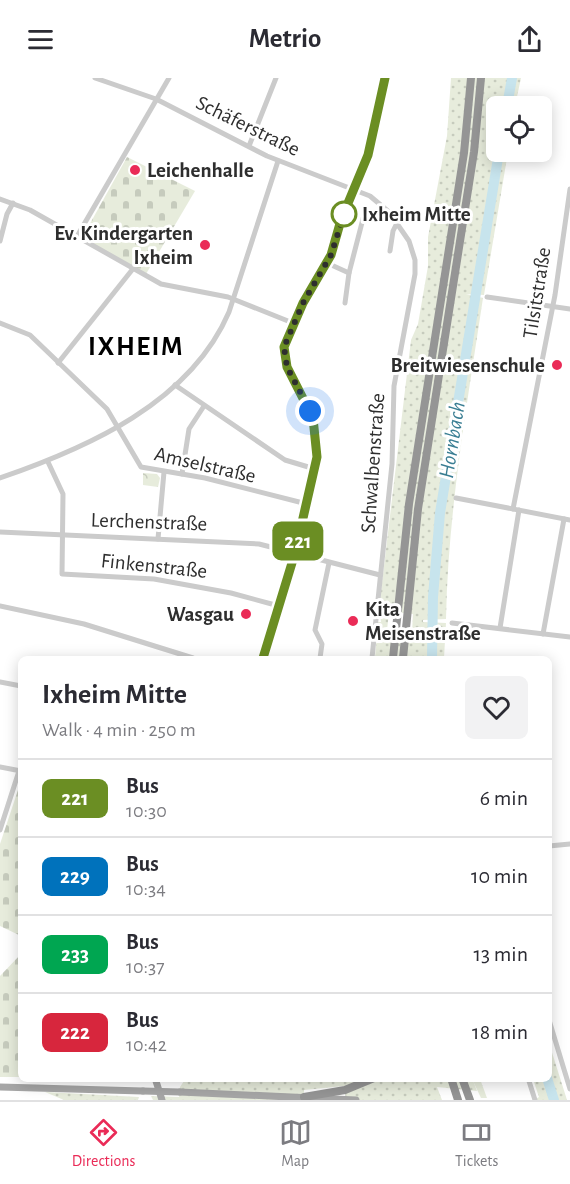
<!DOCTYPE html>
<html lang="en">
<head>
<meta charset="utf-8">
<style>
  :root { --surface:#fff; --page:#f2f2f3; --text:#2b2b33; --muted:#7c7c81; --line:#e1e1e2; --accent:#ea2b57 }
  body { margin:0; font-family:"Alegreya Sans",sans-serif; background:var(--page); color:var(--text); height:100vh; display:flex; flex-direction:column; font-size:22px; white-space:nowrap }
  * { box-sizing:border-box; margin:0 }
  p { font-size:20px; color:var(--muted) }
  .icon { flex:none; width:33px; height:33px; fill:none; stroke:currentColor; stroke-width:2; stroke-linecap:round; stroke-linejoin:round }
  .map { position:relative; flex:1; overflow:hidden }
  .side { position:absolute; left:18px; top:578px; width:534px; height:426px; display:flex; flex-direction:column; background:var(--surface); border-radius:9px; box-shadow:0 3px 15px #0003 }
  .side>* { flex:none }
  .badge { padding:0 12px; border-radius:9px; font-size:21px; line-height:39px }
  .fabs { position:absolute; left:486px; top:18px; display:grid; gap:12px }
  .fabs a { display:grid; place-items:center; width:66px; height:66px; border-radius:9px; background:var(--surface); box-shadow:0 3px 15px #0003; font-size:30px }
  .you { position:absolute; width:30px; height:30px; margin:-15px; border:4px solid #fff; border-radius:50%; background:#1a73e8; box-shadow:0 0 0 9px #1a73e833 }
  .map>.badge { position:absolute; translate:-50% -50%; box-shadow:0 0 0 3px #fff }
  .round { display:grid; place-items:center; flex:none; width:63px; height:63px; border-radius:9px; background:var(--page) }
  .headline { display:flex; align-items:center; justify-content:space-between; height:102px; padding:0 24px }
  h1 { font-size:28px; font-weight:700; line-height:45px }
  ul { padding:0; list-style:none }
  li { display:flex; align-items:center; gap:18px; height:78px; padding:0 24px; border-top:2px solid var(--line) }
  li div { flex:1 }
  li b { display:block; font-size:22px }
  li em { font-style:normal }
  li .badge { min-width:66px; font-weight:700; text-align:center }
  header { display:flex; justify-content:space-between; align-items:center; height:78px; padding:0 24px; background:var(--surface); font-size:27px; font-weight:700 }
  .tab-bar { display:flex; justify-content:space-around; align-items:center; height:84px; border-top:2px solid var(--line); background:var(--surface); font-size:16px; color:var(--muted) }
  .tab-bar a { display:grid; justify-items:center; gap:3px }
  .tab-bar .on { color:var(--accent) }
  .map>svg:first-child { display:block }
  .grass { fill:url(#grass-dots); fill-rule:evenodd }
  .forest { fill:url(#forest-crowns) }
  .cemetery { fill:url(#cemetery-stones) }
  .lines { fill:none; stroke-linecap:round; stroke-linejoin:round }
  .river { stroke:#c7e4ed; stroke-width:10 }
  .minor { stroke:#cbcbcb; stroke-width:5 }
  .major { stroke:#a6a6a6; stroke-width:7 }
  .highway { stroke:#959595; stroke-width:8 }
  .major-bridge { stroke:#a6a6a6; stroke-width:7 }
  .line-casing { stroke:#fff; stroke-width:14 }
  .line { stroke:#6b8e23; stroke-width:9 }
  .walk { stroke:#2e2e2e; stroke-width:6; stroke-dasharray:0 10.8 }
  .poi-dot { fill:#ea2b57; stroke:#fff; stroke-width:2 }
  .stop-dot { fill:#fff; stroke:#6b8e23; stroke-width:3 }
  .labels { text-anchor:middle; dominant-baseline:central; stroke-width:6; stroke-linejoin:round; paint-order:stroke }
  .street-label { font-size:21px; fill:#2e2e2e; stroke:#fff }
  .poi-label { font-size:21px; font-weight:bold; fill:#2e2e2e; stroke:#fff; text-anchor:end }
  .stop-label { font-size:21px; font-weight:bold; fill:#2e2e2e; stroke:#fff; text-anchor:start }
  .water-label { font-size:22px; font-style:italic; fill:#3a7e93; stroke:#fff }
  .district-label { font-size:27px; font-weight:bold; letter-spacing:1.5px; fill:#000; stroke:#fff }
</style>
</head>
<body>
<header><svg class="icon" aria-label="menu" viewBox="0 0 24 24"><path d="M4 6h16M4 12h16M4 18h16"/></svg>Metrio<svg class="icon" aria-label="share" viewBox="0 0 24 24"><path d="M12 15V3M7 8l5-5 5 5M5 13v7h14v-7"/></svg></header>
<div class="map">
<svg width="570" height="1022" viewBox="0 0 570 1022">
  <defs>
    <pattern id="grass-dots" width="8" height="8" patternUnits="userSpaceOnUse" patternTransform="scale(1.5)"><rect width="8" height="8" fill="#e7ecdc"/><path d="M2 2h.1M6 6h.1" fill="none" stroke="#c6cbbd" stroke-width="1.8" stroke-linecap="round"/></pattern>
    <pattern id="forest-crowns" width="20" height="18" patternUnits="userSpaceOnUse" patternTransform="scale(1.5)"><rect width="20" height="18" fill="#e7ecdc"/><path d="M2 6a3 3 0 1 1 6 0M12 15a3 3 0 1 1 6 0" fill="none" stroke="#c6cbbd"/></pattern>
    <pattern id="cemetery-stones" width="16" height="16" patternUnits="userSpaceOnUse" patternTransform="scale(1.5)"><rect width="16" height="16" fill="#e7ecdc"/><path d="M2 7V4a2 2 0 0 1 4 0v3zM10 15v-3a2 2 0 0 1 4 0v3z" fill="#c6cbbd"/></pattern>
  </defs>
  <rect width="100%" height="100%" fill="#fff"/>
  <g class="grass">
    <path d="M 451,0 L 521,0 L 515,28 L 496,28 L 496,74 L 508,74 L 484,217 L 466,216 L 483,220 C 467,327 448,433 446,541 L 423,542 L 423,544 L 446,545 L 444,580 L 375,580 L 378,544 L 381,544 L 379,530 L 411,262 L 418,246 L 428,188 L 428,159 L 447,58 ZM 389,534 L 413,536 L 412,554 L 387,552 Z"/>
    <path d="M 549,965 L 567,1022 L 534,1022 L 539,1019 L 533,1001 L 549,1000 Z"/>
    <path d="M 186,1000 L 472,1000 L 477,1013 L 437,1009 L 442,1022 L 346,1022 L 344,1008 L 304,1012 L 304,1022 L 153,1022 L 151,1018 L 179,1019 L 180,1009 Z"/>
    <path d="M 45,1014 L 139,1019 L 138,1022 L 64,1022 Z"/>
  </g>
  <g class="forest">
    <path d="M 143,395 L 157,396 L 160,400 L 158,409 L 143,407 Z"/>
    <path d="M 472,1001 L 480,1001 L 487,1020 L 481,1020 Z"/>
  </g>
  <g class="cemetery">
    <path d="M 127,79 L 195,113 L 146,196 L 82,160 Z"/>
    <path d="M 21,703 L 21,858 L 0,848 L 0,766 Z"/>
    <path d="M 21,876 L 21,999 L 0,999 L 0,898 Z"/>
  </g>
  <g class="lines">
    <g class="river">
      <path d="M 507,28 L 512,0"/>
      <path d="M 432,580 L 433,519 L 440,435 L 499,74"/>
      <path d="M 547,1000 L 554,1022"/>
    </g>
    <g class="minor">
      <path d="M 95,0 L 156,21 L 267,78 L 370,118 L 389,134 L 409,163 L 415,182 L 415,196 L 394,308 L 392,386 L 372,580"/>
      <path d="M 249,68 L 276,0"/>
      <path d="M 0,121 L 30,132 L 161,206 L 228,219 L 293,245"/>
      <path d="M 76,160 L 169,0"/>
      <path d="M 0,163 L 7,136 L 13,125"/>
      <path d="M 390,173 L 393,153 L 397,145"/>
      <path d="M 327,185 L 349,195"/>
      <path d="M 487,219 L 570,231"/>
      <path d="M 345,225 L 349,195 L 365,133"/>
      <path d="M 0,245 L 30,257 L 107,331 L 141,389 L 205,400 L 307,426"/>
      <path d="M 58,285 L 132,192"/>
      <path d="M 175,307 L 285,382 L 315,391"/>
      <path d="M 48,384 L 63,416 L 62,496 L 154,501 L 231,515 L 279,528"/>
      <path d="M 182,396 L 189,351 L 204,328"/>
      <path d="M 0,400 C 87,370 190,325 229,234 L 278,83"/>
      <path d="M 456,420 L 570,442"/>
      <path d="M 513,431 L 555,217 L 570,111"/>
      <path d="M 0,454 L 259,466 L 380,497"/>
      <path d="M 158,461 L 164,394"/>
      <path d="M 0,528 L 84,546 L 193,580"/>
      <path d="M 452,545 L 570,559"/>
      <path d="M 500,550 L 519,432"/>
      <path d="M 543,556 L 564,441"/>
      <path d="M 320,580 L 322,566 L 315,552 L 329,485"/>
      <path d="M 0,604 L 21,608"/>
      <path d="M 0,689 L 21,693"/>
      <path d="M 0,752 L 19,693"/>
      <path d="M 549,768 L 570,766"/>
      <path d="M 549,942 L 570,1011"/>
      <path d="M 528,1000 L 535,1022"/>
    </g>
    <g class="major">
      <path d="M 263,580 L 295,475 L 317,379 L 313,340 L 287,289 L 284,269 L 303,225 L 331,177 L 341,142 L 368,77 L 385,0"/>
      <path d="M 155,1000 L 162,1022"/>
      <path d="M 0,1009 L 143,1013"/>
      <path d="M 180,1014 L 356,1022"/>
    </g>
    <g class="highway">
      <path d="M 393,580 L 409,426 L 464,75 L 471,0"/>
      <path d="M 403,580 L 418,431 L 474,74 L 481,0"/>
      <path d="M 451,1000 L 458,1022"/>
      <path d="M 462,1000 L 470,1022"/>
      <path d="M 304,1019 L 345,1012 L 374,1000"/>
    </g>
    <path class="major-bridge" d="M 143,1013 L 180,1014"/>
  </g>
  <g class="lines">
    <g class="line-casing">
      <path id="line" d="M 263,580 L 295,475 L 317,379 L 313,340 L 287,289 L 284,269 L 303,225 L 331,177 L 341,142 L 368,77 L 385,0"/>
    </g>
    <use href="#line" class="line"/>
    <path class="walk" d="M 310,333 L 287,289 L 284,269 L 303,225 L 331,177 L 344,136"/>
  </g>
  <g class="poi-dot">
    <circle cx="135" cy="92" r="6"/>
    <circle cx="205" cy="167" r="6"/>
    <circle cx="557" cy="287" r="6"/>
    <circle cx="246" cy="536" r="6"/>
    <circle cx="353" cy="543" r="6"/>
  </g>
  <circle class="stop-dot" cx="344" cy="136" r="12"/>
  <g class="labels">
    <g class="street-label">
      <text transform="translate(248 48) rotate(26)">Schäferstraße</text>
      <text transform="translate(537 215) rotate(-81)">Tilsitstraße</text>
      <text transform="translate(373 385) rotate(-86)">Schwalbenstraße</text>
      <text transform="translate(205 387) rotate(13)">Amselstraße</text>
      <text transform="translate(149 444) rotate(2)">Lerchenstraße</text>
      <text transform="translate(154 488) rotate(6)">Finkenstraße</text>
    </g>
    <g class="poi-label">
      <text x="147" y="92" text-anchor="start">Leichenhalle</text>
      <text x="193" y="155">Ev. Kindergarten<tspan x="193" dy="24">Ixheim</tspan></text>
      <text x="545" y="287">Breitwiesenschule</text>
      <text x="365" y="531" text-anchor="start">Kita<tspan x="365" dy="24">Meisenstraße</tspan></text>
      <text x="234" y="536">Wasgau</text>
    </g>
    <g class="stop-label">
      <text x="362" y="136">Ixheim Mitte</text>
    </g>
    <g class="water-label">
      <text transform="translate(452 362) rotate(-81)">Hornbach</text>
    </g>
    <g class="district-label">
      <text x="136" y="268">IXHEIM</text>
    </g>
  </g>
</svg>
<div class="fabs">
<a><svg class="icon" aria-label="locate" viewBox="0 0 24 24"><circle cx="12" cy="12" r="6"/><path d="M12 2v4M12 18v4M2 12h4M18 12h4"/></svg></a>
</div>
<div class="you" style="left:310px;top:333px"></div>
<b class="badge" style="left:298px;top:463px;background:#6b8e23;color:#fff">221</b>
<section class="side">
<div class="headline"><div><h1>Ixheim Mitte</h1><p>Walk · 4 min · 250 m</p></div><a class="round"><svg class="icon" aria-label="heart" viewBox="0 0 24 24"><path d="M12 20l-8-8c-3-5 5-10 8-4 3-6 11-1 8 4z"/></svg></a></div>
<ul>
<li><span class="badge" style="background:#6b8e23;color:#fff">221</span><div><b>Bus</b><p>10:30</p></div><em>6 min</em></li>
<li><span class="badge" style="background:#0072bc;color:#fff">229</span><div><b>Bus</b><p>10:34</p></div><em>10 min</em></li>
<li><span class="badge" style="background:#00a651;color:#fff">233</span><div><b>Bus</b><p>10:37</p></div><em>13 min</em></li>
<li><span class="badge" style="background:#d7263d;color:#fff">222</span><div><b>Bus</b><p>10:42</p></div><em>18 min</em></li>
</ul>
</section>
</div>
<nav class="tab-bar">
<a class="on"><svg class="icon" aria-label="directions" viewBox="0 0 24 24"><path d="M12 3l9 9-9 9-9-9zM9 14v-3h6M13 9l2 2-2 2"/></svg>Directions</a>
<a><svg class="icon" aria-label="map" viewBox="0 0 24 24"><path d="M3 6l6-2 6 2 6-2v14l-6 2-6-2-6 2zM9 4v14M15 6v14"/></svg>Map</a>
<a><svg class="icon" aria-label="tickets" viewBox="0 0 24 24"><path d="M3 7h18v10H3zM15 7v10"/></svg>Tickets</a>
</nav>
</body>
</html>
